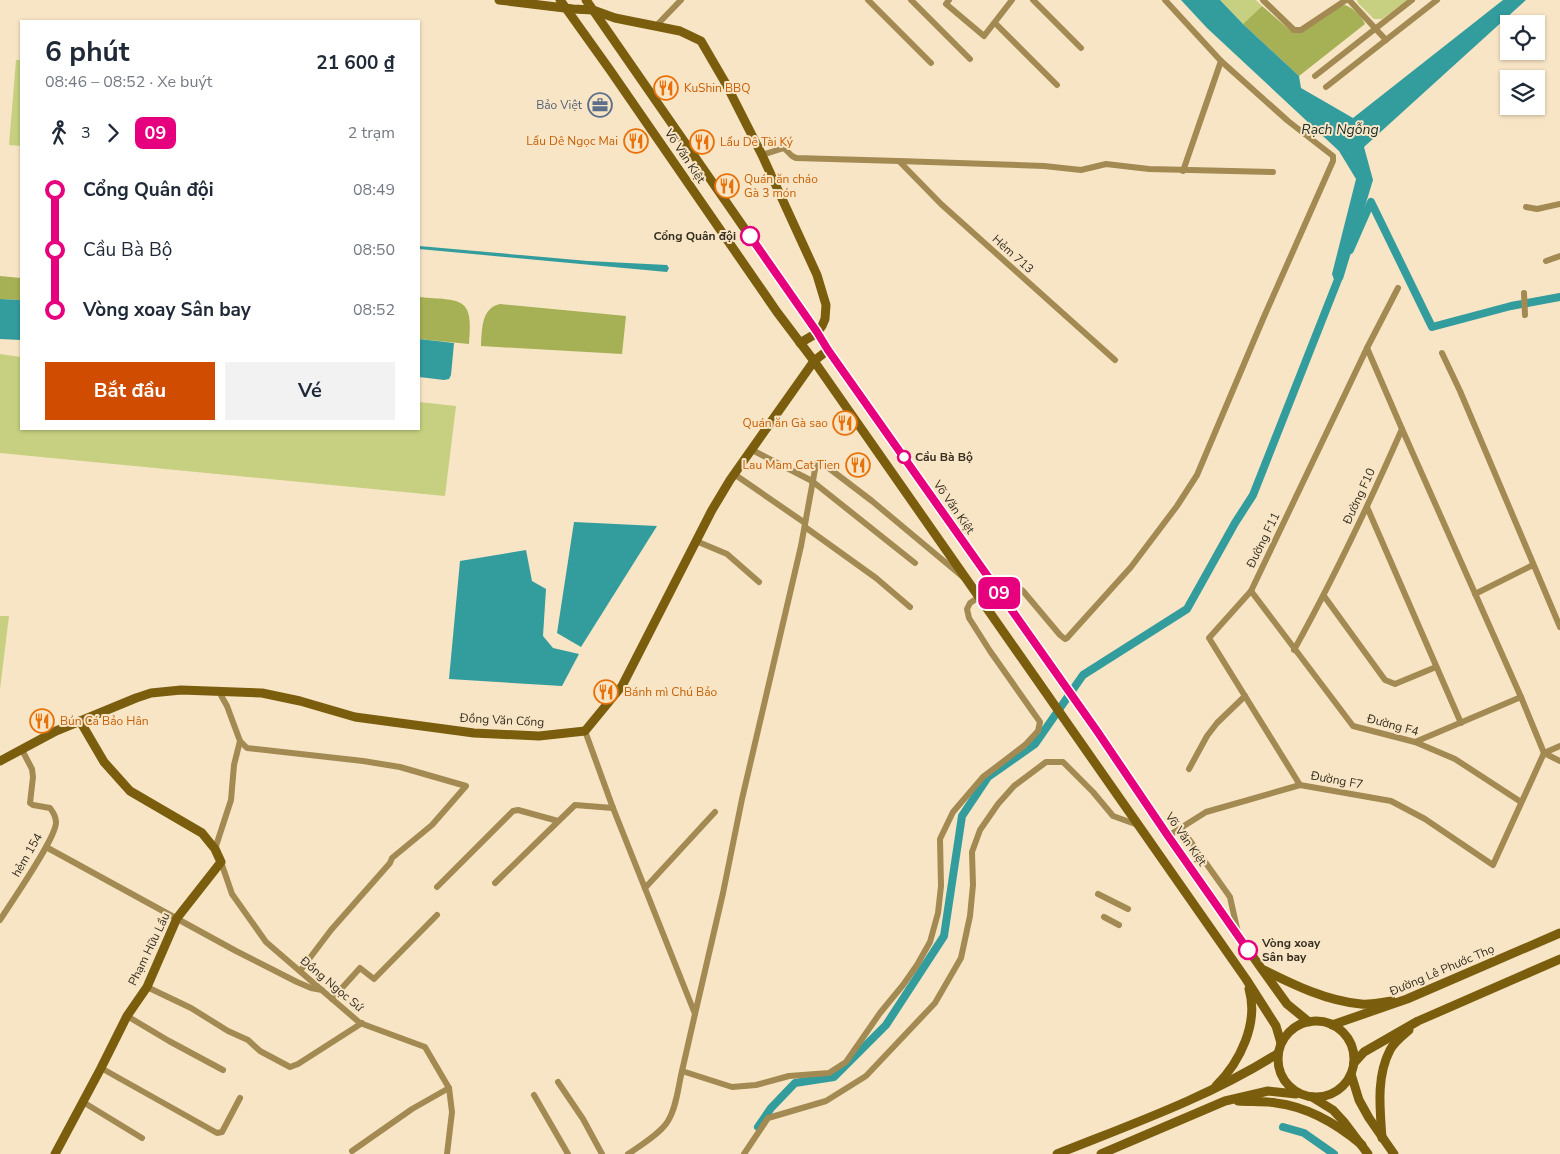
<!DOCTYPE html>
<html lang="vi">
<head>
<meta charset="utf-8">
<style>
  :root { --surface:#fff; --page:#f2f2f3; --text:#1f2937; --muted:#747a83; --accent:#d04c00 }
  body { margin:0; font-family:"Nunito Sans",sans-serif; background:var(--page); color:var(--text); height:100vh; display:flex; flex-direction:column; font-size:19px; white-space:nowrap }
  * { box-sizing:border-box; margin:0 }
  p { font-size:16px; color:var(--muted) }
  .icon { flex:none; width:28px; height:28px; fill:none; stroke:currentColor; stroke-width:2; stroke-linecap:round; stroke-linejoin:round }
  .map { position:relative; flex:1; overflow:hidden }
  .drawer { position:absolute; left:20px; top:20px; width:400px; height:410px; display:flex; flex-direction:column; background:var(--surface); border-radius:0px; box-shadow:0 1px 4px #0004 }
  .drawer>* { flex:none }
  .badge { padding:0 10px; border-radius:8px; font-size:18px; line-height:32px }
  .tools { position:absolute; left:1500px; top:15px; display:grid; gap:10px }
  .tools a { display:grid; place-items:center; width:45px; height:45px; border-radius:0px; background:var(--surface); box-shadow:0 1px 4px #0004; font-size:25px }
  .map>.badge { position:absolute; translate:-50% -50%; box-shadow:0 0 0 2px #fff }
  .legs { display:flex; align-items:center; gap:8px; height:55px; padding:0 25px; font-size:16px }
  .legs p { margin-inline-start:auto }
  .headline { display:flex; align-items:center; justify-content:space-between; height:85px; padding:0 25px }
  h1 { font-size:28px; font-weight:700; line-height:38px }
  .button { display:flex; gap:10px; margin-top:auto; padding:10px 25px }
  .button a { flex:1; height:58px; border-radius:0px; background:var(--accent); color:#fff; font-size:20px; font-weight:700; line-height:58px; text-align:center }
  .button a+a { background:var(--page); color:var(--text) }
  ul { padding:0 25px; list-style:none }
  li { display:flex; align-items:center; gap:18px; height:60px; font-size:19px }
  li i { display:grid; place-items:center; width:8px; height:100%; margin:0 6px; background:currentColor }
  li i::after { content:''; width:12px; height:12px; margin:-6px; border:4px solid; border-radius:50%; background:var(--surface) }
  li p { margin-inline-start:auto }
  li:first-child i { background:linear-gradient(#0000 50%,currentColor 0) }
  li:last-child i { background:linear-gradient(currentColor 50%,#0000 0) }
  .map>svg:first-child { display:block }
  .green { fill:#c6d080 }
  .forest { fill:#a6b054 }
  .water { fill:#339c9d }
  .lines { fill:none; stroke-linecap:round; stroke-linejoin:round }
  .canal { stroke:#339c9d; stroke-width:8 }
  .street { stroke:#a28a52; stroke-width:6 }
  .secondary { stroke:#7a5e0e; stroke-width:9 }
  .line-1-casing { stroke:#fff; stroke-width:11 }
  .line-1 { stroke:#e6007e; stroke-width:8 }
  .stop-1-dot { fill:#fff; stroke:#e6007e; stroke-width:2.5 }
  .labels { text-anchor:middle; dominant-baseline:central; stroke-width:4; stroke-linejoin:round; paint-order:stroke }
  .food-label { font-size:12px; fill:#c56008; stroke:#f8e5c5; text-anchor:start }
  .service-label { font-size:12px; fill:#4e5e75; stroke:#f8e5c5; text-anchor:end }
  .street-label { font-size:12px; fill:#362f22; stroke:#f8e5c5 }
  .stop-label { font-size:12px; font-weight:bold; fill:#362f22; stroke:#f8e5c5; text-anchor:start }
  .water-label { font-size:14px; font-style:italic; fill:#162e2e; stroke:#f8e5c5 }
</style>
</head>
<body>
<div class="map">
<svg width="1560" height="1154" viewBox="0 0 1560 1154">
  <rect width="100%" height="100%" fill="#f8e5c5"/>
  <g class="green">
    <path d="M 1220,0 L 1256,0 L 1262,6 L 1243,24 Z"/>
    <path d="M 1357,0 L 1408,0 L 1382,19 L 1374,19 L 1358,3 Z"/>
    <path d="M 16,60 L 21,60 L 21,146 L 9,145 Z"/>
    <path d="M 0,354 L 21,357 L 21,429 L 419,429 L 419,402 L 456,406 L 445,496 L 0,453 Z"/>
    <path d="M 0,616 L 9,616 L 0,689 Z"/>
  </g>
  <g class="forest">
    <path d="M 1345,5 C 1353,8 1362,16 1365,24 L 1299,76 L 1243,24 L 1262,6 L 1291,31 L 1299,32 L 1340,6 Z"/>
    <path d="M 0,276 L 21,278 L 21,300 L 0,299 Z"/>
    <path d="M 419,297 C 461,301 474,295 469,344 L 419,339 Z"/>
    <path d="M 500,304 L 626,316 L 622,354 L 481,346 C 482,330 481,308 500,304 Z"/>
  </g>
  <g class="water">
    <path d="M 1181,0 L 1220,0 L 1243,24 L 1299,76 L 1301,88 L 1353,118 L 1503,0 L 1526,0 L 1364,147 L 1373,180 L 1343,279 L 1336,285 L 1332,274 L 1356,179 L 1339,151 L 1207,28 Z"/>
    <path d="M 419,246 L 588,261 L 667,265 L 669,268 L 667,272 L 419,249 Z"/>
    <path d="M 0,299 L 21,300 L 21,340 L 0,339 Z"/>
    <path d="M 419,339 L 454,343 L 451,375 L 449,379 L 444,380 L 419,377 Z"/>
    <path d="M 574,522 L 657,526 L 581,647 L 557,633 Z"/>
    <path d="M 526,550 L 532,581 L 546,589 L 543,636 L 553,648 L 579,654 L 562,686 L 449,679 L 460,561 Z"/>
  </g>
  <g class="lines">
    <g class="canal">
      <path d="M 1350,250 L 1371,202 L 1432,327 L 1511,306 L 1560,297"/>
      <path d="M 758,1127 L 771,1108 L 795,1083 L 834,1077 L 886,1025 L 944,936 L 962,816 L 988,777 L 1035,744 L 1083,675 L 1187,609 L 1235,523 L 1253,495 L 1339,277"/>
      <path d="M 1283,1127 L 1304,1133 L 1334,1154"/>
    </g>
    <g class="street">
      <path d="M 868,0 L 931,63"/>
      <path d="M 911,0 L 970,59"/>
      <path d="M 949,0 L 946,4 L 984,36 L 1012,0"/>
      <path d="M 1033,0 L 1081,48"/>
      <path d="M 1263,0 L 1294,30 L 1301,30 L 1346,0"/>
      <path d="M 1349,0 L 1386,40"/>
      <path d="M 995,23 L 1057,85"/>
      <path d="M 656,26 L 681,0"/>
      <path d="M 1315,76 L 1412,0"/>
      <path d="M 1326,87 L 1437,0"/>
      <path d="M 762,155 L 784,148 L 792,156 L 796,158 L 899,161 L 941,204 L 1115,360"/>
      <path d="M 899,161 L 1044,166 L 1081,170 L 1106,164 L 1149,169 L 1273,172"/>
      <path d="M 1183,171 L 1221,61"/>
      <path d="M 1526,207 L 1537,209 L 1560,204"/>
      <path d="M 1546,261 L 1560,256"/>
      <path d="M 1524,293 L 1525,315"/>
      <path d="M 1442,353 L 1460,391 L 1560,627"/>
      <path d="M 752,450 L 812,481 L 915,563"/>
      <path d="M 734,474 L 805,523"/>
      <path d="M 1367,507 L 1461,723"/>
      <path d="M 805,527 L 876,578 L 910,607"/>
      <path d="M 696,541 L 727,554 L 759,582"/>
      <path d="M 994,586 L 1013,583 L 1023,591 L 1060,635 L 1065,639 L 1067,638 L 1131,567 L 1177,506 L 1197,475 L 1263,319 L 1333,161 L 1333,156 L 1288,121 L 1221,61 L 1165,0"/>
      <path d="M 1251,591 L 1353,726 L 1415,742 L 1455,759 L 1521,802"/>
      <path d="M 1475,594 L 1533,565"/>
      <path d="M 1324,596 L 1385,680 L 1395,684 L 1436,667"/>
      <path d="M 1294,650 C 1334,578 1369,504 1402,429 L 1367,348"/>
      <path d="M 218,690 L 227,706 L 240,741 L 247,748 L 363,761 L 400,767 L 466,786 L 432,825 L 392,858 L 390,863 L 331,930 L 300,971"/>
      <path d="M 585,731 L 613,808 L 695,1014 L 682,1071"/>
      <path d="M 1415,742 L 1521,697"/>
      <path d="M 1544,753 L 1560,761"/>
      <path d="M 1544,753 L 1560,746"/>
      <path d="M 1189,769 L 1207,736 L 1217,723 L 1245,696"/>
      <path d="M 1300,785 L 1209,638 L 1251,591 L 1367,348 L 1398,288"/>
      <path d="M 1181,828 L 1230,897 L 1238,933"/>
      <path d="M 1168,836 L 1206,812 L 1300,785 L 1391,801 L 1425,819 L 1493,865 L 1544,753 L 1521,697 L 1402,429"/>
      <path d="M 46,847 L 236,951 L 297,982 L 311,988 L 322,990"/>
      <path d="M 215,849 L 231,800 L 234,765 L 240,741"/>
      <path d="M 221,862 L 232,894 L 266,942 L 360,1023 L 425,1047 L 449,1088 L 452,1112 L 447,1154"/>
      <path d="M 495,883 L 575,805 L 613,808"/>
      <path d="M 437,887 L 513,811 L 518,810 L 558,821"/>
      <path d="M 645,888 L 715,812"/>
      <path d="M 1098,894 L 1128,909"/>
      <path d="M 1104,917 L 1119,925"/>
      <path d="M 0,920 C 10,904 57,837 56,822 C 56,817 53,812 50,808 L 33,805 L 30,803 L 33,777 L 32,769 L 22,750"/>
      <path d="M 147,987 L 191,1008 L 228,1031 L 248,1040 L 260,1051 L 290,1067 L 298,1064 L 362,1023"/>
      <path d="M 332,999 L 360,968 L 374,979 L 437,915"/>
      <path d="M 695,1014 L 723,893 L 742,799 L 801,546 L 816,464 L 821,463 L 826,466 L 872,501 L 963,577"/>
      <path d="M 127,1016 L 169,1041 L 223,1070"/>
      <path d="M 101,1068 L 217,1133 L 222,1132 L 240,1098"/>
      <path d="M 558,1082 L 583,1119 L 602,1154"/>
      <path d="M 534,1095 L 568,1154"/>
      <path d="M 83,1102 L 142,1138"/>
      <path d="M 352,1151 L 412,1109 L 449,1088"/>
      <path d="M 628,1154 C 640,1146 661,1133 668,1121 C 677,1106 678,1087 682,1071 L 732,1087 L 756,1085 L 789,1076 L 829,1073 L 846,1062 L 880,1013 L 903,985 L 917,965 L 930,942 L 938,913 L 941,886 L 940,839 L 953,812 L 983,777 L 1025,745 L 1038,731 L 1040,722 L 990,651 L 969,618 L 967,609 L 970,603 L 979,597"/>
      <path d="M 744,1154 L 768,1118 L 826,1101 L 866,1076 L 935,1003 L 961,958 L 970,916 L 973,885 L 972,852 L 980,830 L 998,804 L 1014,786 L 1046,762 L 1063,762 L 1093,792 L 1113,816 L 1138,825"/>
    </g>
    <g class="secondary">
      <path d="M 499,0 L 573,9 L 593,10 L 615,18 L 680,31 L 701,41 L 726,84 L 762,155 L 817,275 L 826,305 L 825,319 L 822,326 L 817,333 L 800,343"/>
      <path d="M 560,0 L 610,70 L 777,312 L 814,361 L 1246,979 L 1276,1026 L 1281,1043"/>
      <path d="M 586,0 L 817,333 L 828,350 L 1097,731 L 1168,836 L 1261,968 L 1287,1004 L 1309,1022"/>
      <path d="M 0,761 L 56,731 L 136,698 L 151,693 L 181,690 L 262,693 L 300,701 L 355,717 L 474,733 L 539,736 L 585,731 L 622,686 L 712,510 L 730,480 L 814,361 L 828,350"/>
      <path d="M 1264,970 C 1294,985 1327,1001 1361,1004 C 1371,1005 1382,1002 1392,1001"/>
      <circle cx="1316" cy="1059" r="38"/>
      <path d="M 1332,1025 L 1407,999 L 1560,933"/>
      <path d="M 1354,1063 L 1364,1052 L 1418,1021 L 1560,959"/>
      <path d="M 1351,1074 L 1359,1100 L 1369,1118 L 1394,1154"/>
      <path d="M 1216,1086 C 1240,1062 1259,1023 1249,989"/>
      <path d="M 1312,1097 L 1333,1110 L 1344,1122 L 1368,1154"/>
      <path d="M 1238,1101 C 1250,1102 1264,1101 1276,1103 C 1309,1107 1337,1124 1362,1145"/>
      <path d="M 1382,1138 C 1380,1109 1376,1077 1390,1050 C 1394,1042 1402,1036 1409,1030"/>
      <path d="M 55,1154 L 101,1068 L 127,1016 L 147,987 L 177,918 L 221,862 L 215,849 L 202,833 L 130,791 L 104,762 L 80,721"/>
      <path d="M 1057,1154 C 1132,1124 1209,1097 1277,1054"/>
      <path d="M 1101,1154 L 1225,1101 L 1268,1091 L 1296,1094"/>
    </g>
  </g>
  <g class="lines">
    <g class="line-1-casing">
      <path id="line-1" d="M 750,236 L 817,332 L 828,350 L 1097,731 L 1168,836 L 1248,950"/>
    </g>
    <use href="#line-1" class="line-1"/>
  </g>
  <defs>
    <g id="restaurant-ring" transform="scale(1.25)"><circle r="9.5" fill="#f8e5c5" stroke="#e8710a" stroke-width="1.5"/><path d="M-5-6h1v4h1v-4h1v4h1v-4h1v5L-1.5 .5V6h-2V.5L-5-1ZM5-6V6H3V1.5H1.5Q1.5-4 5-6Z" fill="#e8710a"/></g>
    <g id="office-ring" transform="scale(1.25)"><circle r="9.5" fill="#f8e5c5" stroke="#5c6f8a" stroke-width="1.5"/><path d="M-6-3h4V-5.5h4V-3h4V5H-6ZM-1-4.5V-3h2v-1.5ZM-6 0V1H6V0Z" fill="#5c6f8a"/></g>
  </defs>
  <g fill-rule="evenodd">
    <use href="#restaurant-ring" x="666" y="88"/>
    <use href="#office-ring" x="600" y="105"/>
    <use href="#restaurant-ring" x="636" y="141"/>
    <use href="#restaurant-ring" x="702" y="142"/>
    <use href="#restaurant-ring" x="727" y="186"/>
    <use href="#restaurant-ring" x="845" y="423"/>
    <use href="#restaurant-ring" x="858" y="465"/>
    <use href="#restaurant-ring" x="606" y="692"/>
    <use href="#restaurant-ring" x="42" y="721"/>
  </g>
  <g class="stop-1-dot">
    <circle cx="750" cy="236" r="9"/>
    <circle cx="904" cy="457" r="6"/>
    <circle cx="1248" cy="950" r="9"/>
  </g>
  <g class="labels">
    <g class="food-label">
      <text x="684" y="88">KuShin BBQ</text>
      <text x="618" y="141" text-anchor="end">Lẩu Dê Ngọc Mai</text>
      <text x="720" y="142">Lẩu Dê Tài Ký</text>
      <text x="744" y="179">Quán ăn cháo<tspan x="744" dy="14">Gà 3 món</tspan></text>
      <text x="828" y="423" text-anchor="end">Quán ăn Gà sao</text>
      <text x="840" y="465" text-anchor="end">Lau Mam Cat Tien</text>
      <text x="624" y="692">Bánh mì Chú Bảo</text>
      <text x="60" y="721">Bún Cá Bảo Hân</text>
    </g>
    <g class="service-label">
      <text x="582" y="105">Bảo Việt</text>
    </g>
    <g class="street-label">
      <text transform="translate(685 156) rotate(56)">Võ Văn Kiệt</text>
      <text transform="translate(1013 254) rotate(42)">Hẻm 713</text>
      <text transform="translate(1359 496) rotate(-65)">Đường F10</text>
      <text transform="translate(954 507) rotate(55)">Võ Văn Kiệt</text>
      <text transform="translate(1263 540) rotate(-64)">Đường F11</text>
      <text transform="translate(502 720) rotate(3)">Đồng Văn Cống</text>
      <text transform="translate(1393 725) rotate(15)">Đường F4</text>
      <text transform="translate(1337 780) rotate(10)">Đường F7</text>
      <text transform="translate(1186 839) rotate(55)">Võ Văn Kiệt</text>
      <text transform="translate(27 855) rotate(-60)">hẻm 154</text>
      <text transform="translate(149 949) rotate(-64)">Phạm Hữu Lầu</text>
      <text transform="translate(1442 970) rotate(-23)">Đường Lê Phước Thọ</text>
      <text transform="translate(332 984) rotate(40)">Đồng Ngọc Sứ</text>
    </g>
    <g class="stop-label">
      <text x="736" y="236" text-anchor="end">Cổng Quân đội</text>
      <text x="915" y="457">Cầu Bà Bộ</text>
      <text x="1262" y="943">Vòng xoay<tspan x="1262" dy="14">Sân bay</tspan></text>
    </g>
    <g class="water-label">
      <text x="1340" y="129">Rạch Ngỗng</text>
    </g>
  </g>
</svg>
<div class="tools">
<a><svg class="icon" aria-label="locate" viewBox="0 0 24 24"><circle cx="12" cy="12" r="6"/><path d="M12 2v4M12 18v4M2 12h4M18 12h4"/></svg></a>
<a><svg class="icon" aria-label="layers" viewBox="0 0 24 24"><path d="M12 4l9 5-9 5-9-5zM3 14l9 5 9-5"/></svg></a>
</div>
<b class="badge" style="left:999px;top:593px;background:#e6007e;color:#fff">09</b>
<section class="drawer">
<div class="headline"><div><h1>6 phút</h1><p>08:46 – 08:52 · Xe buýt</p></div><b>21 600 ₫</b></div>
<div class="legs"><svg class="icon" aria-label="walk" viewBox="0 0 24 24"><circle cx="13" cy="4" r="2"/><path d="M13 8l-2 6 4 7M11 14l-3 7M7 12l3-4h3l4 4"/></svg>3<svg class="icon" aria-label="forward" viewBox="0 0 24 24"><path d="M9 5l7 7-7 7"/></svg><b class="badge" style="background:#e6007e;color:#fff">09</b><p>2 trạm</p></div>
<ul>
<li><i style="color:#e6007e"></i><b>Cổng Quân đội</b><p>08:49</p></li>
<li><i style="color:#e6007e"></i><span>Cầu Bà Bộ</span><p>08:50</p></li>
<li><i style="color:#e6007e"></i><b>Vòng xoay Sân bay</b><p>08:52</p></li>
</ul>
<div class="button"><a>Bắt đầu</a><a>Vé</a></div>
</section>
</div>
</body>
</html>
